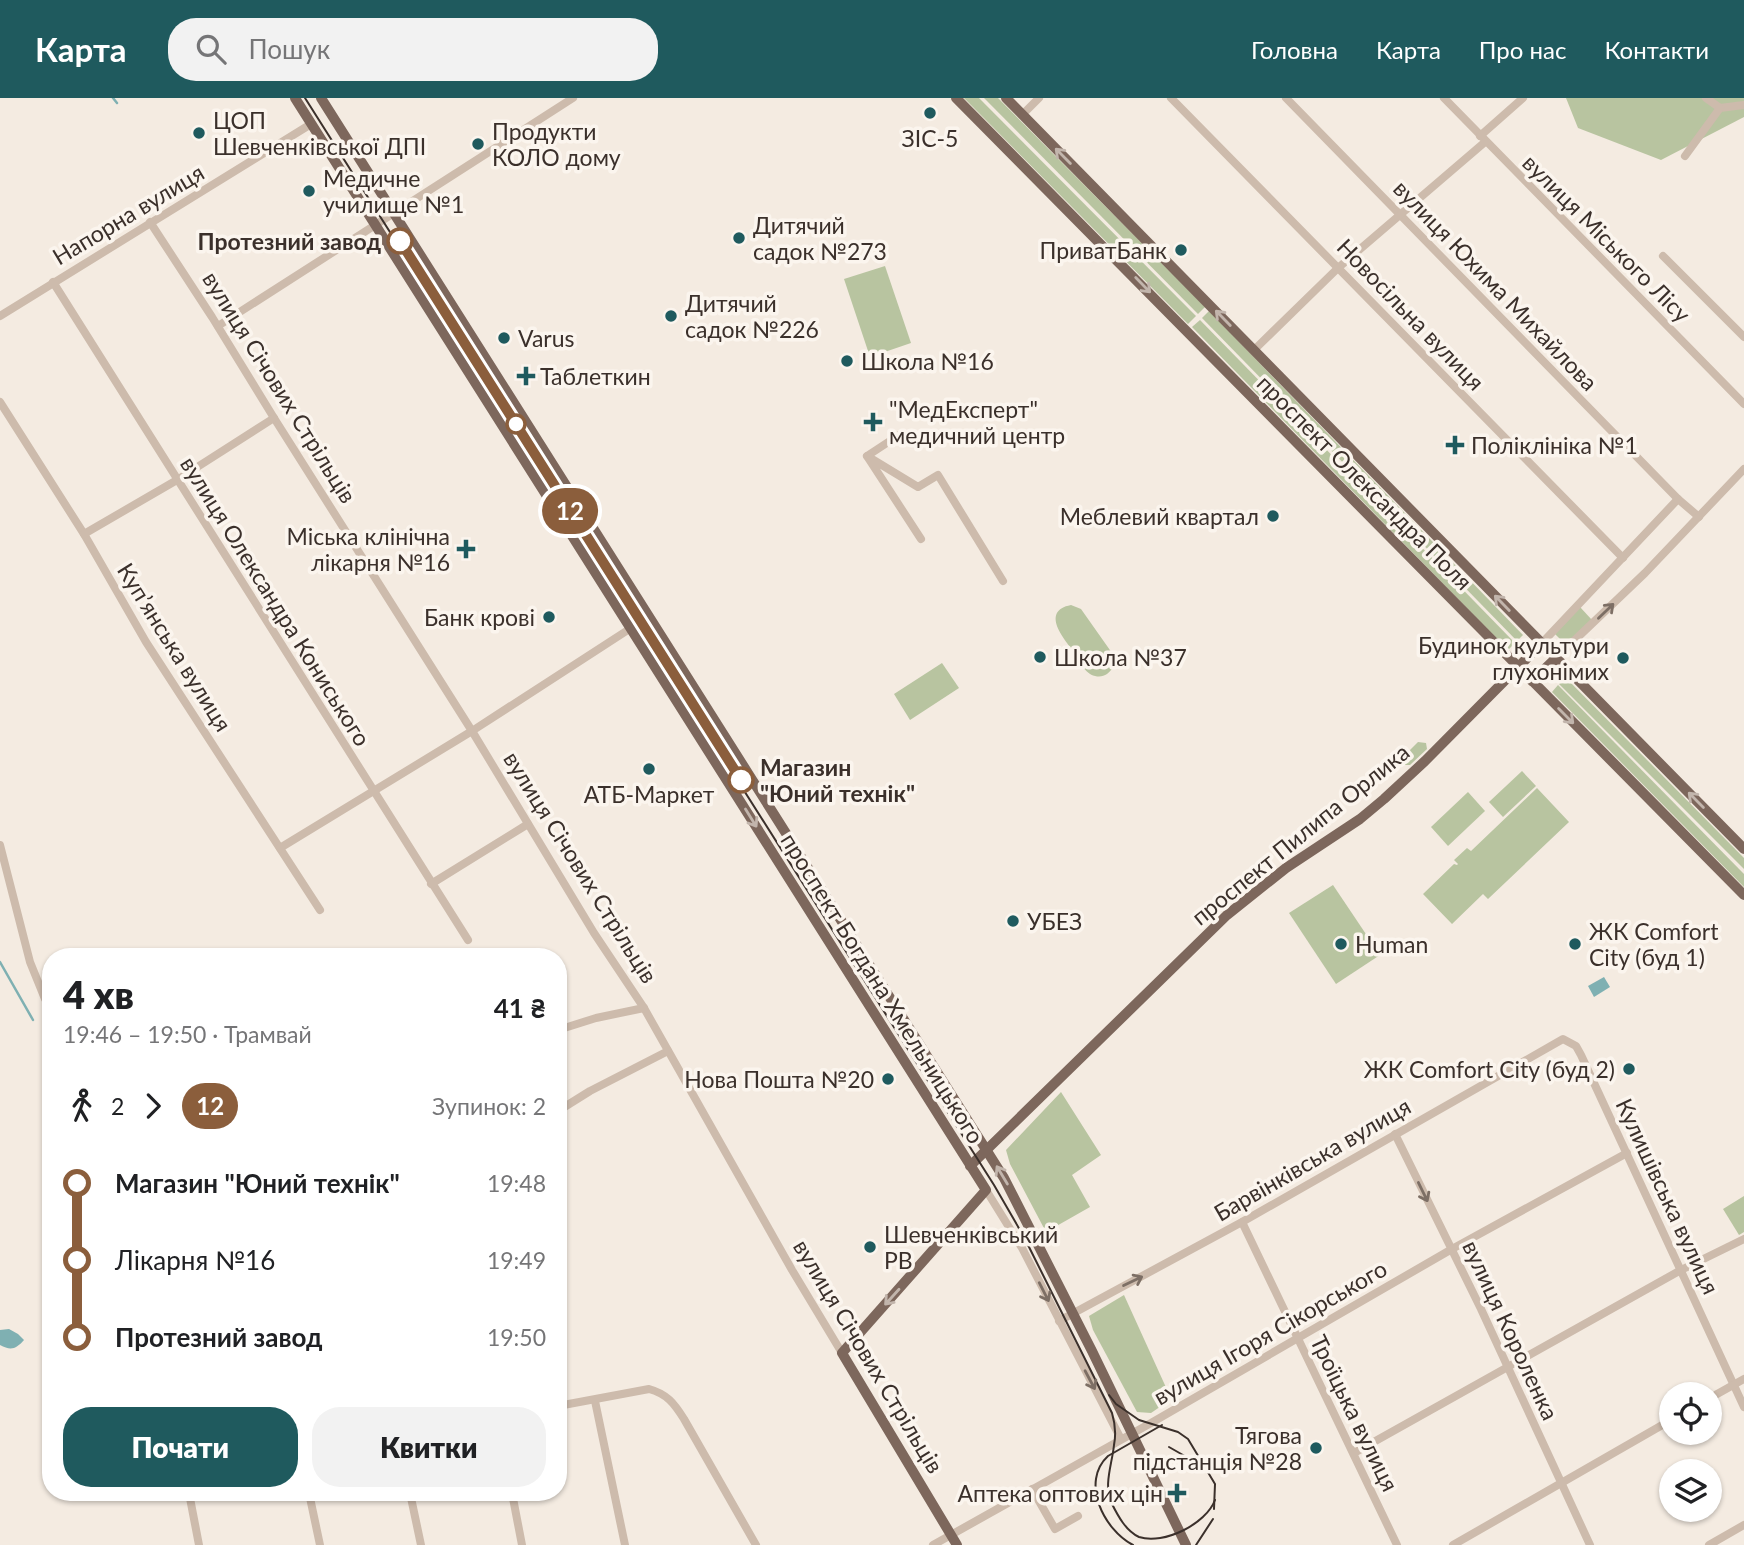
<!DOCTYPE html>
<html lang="uk">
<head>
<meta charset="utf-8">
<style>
  :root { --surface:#fff; --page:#f2f2f2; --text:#202124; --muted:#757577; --accent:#1f5a5e }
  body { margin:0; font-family:Lato,sans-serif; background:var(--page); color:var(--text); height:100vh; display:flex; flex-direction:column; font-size:26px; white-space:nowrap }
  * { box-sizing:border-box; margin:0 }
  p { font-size:23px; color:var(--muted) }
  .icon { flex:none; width:38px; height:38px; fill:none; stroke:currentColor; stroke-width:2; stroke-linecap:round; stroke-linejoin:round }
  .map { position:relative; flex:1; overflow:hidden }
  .sheet { position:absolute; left:42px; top:850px; width:525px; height:553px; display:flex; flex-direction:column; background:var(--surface); border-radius:28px; box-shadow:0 2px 5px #0004 }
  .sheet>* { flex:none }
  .badge { padding:0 14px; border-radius:23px; font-size:24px; line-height:46px }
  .tools { position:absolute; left:1659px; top:1284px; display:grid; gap:14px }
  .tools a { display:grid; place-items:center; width:63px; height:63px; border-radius:50%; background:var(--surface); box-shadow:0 2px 5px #0004; font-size:35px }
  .map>.badge { position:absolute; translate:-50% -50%; box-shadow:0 0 0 4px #fff }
  .legs { display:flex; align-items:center; gap:10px; height:77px; padding:0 21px; font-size:23px }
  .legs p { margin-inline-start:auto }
  .summary { display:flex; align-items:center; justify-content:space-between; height:119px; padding:0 21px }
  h1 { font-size:38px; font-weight:800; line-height:52px }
  .cta { display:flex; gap:14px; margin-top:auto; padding:14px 21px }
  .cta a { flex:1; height:80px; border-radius:28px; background:var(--accent); color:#fff; font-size:28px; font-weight:800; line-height:80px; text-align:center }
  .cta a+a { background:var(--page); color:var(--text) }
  ul { padding:0 21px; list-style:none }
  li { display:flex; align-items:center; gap:24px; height:77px; font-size:26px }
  li i { display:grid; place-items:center; width:10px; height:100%; margin:0 9px; background:currentColor }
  li i::after { content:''; width:18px; height:18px; margin:-9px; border:5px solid; border-radius:50%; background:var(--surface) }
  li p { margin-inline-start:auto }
  li:first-child i { background:linear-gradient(#0000 50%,currentColor 0) }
  li:last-child i { background:linear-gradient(currentColor 50%,#0000 0) }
  header { display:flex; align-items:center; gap:42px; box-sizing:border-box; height:98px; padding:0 35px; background:var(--accent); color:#fff }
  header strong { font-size:33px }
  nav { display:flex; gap:38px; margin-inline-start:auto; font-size:24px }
  .search { width:490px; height:63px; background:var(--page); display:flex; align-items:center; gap:18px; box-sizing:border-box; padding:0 24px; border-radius:28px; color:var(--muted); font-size:26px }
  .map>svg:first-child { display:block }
  .green { fill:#b8c4a0 }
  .water { fill:#7fb0b2 }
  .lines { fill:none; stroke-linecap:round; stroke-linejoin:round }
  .stream { stroke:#7fb0b2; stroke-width:2.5 }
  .minor { stroke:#cdbbac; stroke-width:8 }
  .major { stroke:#7d675c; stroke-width:10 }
  .tram { stroke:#3b302b; stroke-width:2 }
  .oneway { stroke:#c2b5ac }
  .oneway2 { stroke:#7d6f65 }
  .line-1-casing { stroke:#fff; stroke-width:16 }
  .line-1 { stroke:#8b5e3c; stroke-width:10 }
  .poi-dot { fill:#1f5a5e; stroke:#fbf5ee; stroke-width:2.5 }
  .stop-1-dot { fill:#fff; stroke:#8b5e3c; stroke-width:3.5 }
  .labels { text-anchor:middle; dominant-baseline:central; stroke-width:7; stroke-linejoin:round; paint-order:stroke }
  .poi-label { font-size:23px; fill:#3b302b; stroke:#fbf5ee; text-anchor:start }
  .street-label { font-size:23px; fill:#3b302b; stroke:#fbf5ee }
  .stop-label { font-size:23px; font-weight:bold; fill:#3b302b; stroke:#fbf5ee; text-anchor:end }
</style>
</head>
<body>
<header>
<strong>Карта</strong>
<div class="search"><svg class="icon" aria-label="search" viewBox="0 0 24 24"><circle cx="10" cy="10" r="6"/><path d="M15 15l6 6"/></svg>Пошук</div>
<nav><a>Головна</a><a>Карта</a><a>Про нас</a><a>Контакти</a></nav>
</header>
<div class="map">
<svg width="1744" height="1447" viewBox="0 0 1744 1447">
  <rect width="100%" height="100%" fill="#f4ebe1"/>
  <g class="green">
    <path d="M 964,0 L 979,0 L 1196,218 L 1188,226 Z"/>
    <path d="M 984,0 L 998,0 L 1205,209 L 1198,216 Z"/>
    <path d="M 1566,0 L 1744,0 L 1744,19 L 1661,62 L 1578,30 Z"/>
    <path d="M 885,168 L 911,245 L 870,259 L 844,181 Z"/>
    <path d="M 1209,213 L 1523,537 L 1517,543 L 1202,220 Z"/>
    <path d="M 1200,222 L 1515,545 L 1508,552 L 1192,229 Z"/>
    <path d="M 1071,507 L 1081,511 L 1112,555 L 1113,569 C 1109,576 1103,580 1095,578 C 1085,576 1079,562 1074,554 C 1064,541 1040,513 1071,507 Z"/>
    <path d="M 1580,509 L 1592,522 L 1566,547 L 1555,536 Z"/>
    <path d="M 942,565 L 959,590 L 910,622 L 894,596 Z"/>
    <path d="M 1566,580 L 1744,760 L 1744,771 L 1559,586 Z"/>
    <path d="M 1558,587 L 1744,776 L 1744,789 L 1552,594 Z"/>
    <path d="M 1418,644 L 1426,645 L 1427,651 L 1410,667 L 1405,667 L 1401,661 Z"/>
    <path d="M 1522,673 L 1536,688 L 1503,719 L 1489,704 Z"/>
    <path d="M 1537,690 L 1569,724 L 1488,801 L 1483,796 L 1452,826 L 1423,796 L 1454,766 L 1457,767 L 1458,766 L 1454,762 L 1467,750 L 1471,753 Z"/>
    <path d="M 1468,694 L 1485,713 L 1448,748 L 1431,729 Z"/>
    <path d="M 1333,787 L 1380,857 L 1336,886 L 1289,815 Z"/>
    <path d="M 1061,994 L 1101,1057 L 1072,1077 L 1090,1109 L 1046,1134 L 1010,1066 L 1006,1052 Z"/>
    <path d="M 1744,1098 L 1744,1134 L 1739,1137 L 1723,1111 Z"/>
    <path d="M 1124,1197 L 1169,1296 L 1167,1304 L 1151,1315 L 1137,1314 L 1093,1232 L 1089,1218 Z"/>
  </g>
  <g class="water">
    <path d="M 1604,879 L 1610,889 L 1594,899 L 1588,888 Z"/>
    <path d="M 9,1231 L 18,1236 L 24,1242 C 16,1251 11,1253 0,1247 L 0,1232 Z"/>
  </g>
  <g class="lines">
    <g class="stream">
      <path d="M 113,0 L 117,5"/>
      <path d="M 0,864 L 33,922"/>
    </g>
    <g class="minor">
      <path d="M 1171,0 L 1623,460"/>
      <path d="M 1286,0 L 1678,401 L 1699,419"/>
      <path d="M 1444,0 L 1744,306"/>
      <path d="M 1706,0 L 1720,10 L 1744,7"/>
      <path d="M 1022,17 L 1039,0"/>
      <path d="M 1480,38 L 1523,0"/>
      <path d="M 1685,58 L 1720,10"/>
      <path d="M 150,124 L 212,219 L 274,320 L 472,633 L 594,835 L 644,910 L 792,1172 L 842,1255"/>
      <path d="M 1663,158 L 1744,239"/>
      <path d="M 53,184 L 468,842"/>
      <path d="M 0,218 L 311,26"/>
      <path d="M 218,228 L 573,0"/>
      <path d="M 1254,252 L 1338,170 L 1485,44"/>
      <path d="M 0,304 L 84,436 L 146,544 L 320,812"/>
      <path d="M 867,358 L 899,337"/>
      <path d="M 84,436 L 177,382 L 274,320"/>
      <path d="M 921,441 L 867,358 L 918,389 L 938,377 L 1003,483"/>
      <path d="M 1542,545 L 1678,401"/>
      <path d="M 1556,560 L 1645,475 L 1744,371"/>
      <path d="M 0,747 L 30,864 L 45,901 L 51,908"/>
      <path d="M 280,750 L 472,633 L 631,530"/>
      <path d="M 431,786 L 528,726"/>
      <path d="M 558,932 L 596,920 L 644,910"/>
      <path d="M 558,1013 L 590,993 L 668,953"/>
      <path d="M 1395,1036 L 1481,1211 L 1590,1447"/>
      <path d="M 986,1092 L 1022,1150 L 1121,1341"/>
      <path d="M 1242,1124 L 1397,1447"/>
      <path d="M 1059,1223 L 1242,1124 L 1563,941 L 1576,948 L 1581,957 L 1744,1309"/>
      <path d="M 1710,1300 L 1744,1281"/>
      <path d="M 595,1303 L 625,1447"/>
      <path d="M 558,1308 L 649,1291 C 667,1296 674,1305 684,1321 L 756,1447"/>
      <path d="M 1354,1355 L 1681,1172 L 1744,1141"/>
      <path d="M 1032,1391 L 1055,1431 L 1078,1418"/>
      <path d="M 189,1395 L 199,1447"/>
      <path d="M 309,1395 L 320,1447"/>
      <path d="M 410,1395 L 421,1447"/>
      <path d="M 512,1395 L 522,1447"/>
      <path d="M 933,1447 L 1151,1325 L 1452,1151 L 1627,1055"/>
      <path d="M 1453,1447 L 1671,1322"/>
      <path d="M 1709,1447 L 1744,1427"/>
    </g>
    <g class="major">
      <path d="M 295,0 L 986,1092 L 842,1255 L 957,1447"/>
      <path d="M 321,0 L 1004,1080 L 1092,1253 L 1186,1447"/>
      <path d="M 956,0 L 1744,797"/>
      <path d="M 1006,0 L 1744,751"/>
      <path d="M 1532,583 L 1556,560"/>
      <path d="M 970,1068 L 1227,817 L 1286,770 L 1360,721 L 1384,701 L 1425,663 L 1542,545"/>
    </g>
    <g class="tram">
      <path d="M 305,0 L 994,1087 L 1024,1139 L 1112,1315 C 1115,1325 1116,1337 1114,1347 C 1112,1367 1103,1387 1112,1406 C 1118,1418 1126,1433 1139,1439 C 1164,1447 1206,1426 1215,1402"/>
      <path d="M 1109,1297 L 1116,1306 L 1139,1322 L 1178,1334 L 1188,1341 L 1215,1386 L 1214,1411"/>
      <path d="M 1169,1349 L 1204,1369"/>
      <path d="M 1133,1447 C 1104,1432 1080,1384 1108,1358 L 1162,1327"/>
      <path d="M 1196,1447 L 1213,1421"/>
    </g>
  </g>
  <defs><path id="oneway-shaft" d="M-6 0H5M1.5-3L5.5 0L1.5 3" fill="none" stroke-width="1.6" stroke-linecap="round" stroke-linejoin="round" transform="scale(1.75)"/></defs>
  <g class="oneway">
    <use href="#oneway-shaft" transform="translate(1063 58) rotate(-135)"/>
    <use href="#oneway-shaft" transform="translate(1143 187) rotate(46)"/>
    <use href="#oneway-shaft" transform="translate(1223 220) rotate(-134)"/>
    <use href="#oneway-shaft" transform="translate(1502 505) rotate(-134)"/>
    <use href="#oneway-shaft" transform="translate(1566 618) rotate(45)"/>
    <use href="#oneway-shaft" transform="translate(1696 702) rotate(-135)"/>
    <use href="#oneway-shaft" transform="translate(751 720) rotate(58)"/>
    <use href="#oneway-shaft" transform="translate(1002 1077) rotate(-121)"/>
    <use href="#oneway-shaft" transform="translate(892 1199) rotate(132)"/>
  </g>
  <g class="oneway2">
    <use href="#oneway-shaft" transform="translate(1606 513) rotate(-44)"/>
    <use href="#oneway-shaft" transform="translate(1423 1094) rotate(64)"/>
    <use href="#oneway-shaft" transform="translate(1133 1183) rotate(-26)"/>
    <use href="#oneway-shaft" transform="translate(1044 1194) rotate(63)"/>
    <use href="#oneway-shaft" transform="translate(1090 1282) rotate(62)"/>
  </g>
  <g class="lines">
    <g class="line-1-casing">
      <path id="line-1" d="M 400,143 L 741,682"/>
    </g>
    <use href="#line-1" class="line-1"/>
  </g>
  <g class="poi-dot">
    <circle cx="930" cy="15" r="7"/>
    <circle cx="199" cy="35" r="7"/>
    <circle cx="478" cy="46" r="7"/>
    <circle cx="309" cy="93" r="7"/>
    <circle cx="739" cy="140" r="7"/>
    <circle cx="1181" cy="152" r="7"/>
    <circle cx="671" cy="218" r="7"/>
    <circle cx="504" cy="240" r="7"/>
    <circle cx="847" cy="263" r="7"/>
    <path d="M522.5 267.5h7v7h7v7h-7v7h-7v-7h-7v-7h7z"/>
    <path d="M869.5 313.5h7v7h7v7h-7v7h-7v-7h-7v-7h7z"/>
    <path d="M1451.5 336.5h7v7h7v7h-7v7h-7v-7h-7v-7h7z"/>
    <circle cx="1273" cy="418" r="7"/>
    <path d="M462.5 440.5h7v7h7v7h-7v7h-7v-7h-7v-7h7z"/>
    <circle cx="549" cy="519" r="7"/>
    <circle cx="1040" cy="559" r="7"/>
    <circle cx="1623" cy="560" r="7"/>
    <circle cx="649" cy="671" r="7"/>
    <circle cx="1013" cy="823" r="7"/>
    <circle cx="1341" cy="846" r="7"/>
    <circle cx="1575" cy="846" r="7"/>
    <circle cx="1629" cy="971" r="7"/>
    <circle cx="888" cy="981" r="7"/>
    <circle cx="870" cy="1149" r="7"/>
    <circle cx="1316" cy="1350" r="7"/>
    <path d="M1173.5 1384.5h7v7h7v7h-7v7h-7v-7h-7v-7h7z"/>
  </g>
  <g class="stop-1-dot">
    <circle cx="400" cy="143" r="12"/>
    <circle cx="516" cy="326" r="9"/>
    <circle cx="741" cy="682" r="12"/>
  </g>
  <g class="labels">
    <g class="poi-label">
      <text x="213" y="22">ЦОП<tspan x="213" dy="26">Шевченківської ДПІ</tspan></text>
      <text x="492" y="33">Продукти<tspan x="492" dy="26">КОЛО дому</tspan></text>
      <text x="930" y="40" text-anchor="middle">ЗІС-5</text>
      <text x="323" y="80">Медичне<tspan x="323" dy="26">училище №1</tspan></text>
      <text x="753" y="127">Дитячий<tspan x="753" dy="26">садок №273</tspan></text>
      <text x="1167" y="152" text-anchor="end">ПриватБанк</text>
      <text x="685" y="205">Дитячий<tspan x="685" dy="26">садок №226</tspan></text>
      <text x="518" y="240">Varus</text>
      <text x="861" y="263">Школа №16</text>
      <text x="540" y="278">Таблеткин</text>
      <text x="889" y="311">"МедЕксперт"<tspan x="889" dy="26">медичний центр</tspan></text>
      <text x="1471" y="347">Поліклініка №1</text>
      <text x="1259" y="418" text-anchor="end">Меблевий квартал</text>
      <text x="450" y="438" text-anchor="end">Міська клінічна<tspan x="450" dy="26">лікарня №16</tspan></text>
      <text x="535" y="519" text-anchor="end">Банк крові</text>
      <text x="1609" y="547" text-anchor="end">Будинок культури<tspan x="1609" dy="26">глухонімих</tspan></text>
      <text x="1054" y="559">Школа №37</text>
      <text x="649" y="696" text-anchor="middle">АТБ-Маркет</text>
      <text x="1027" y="823">УБЕЗ</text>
      <text x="1589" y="833">ЖК Comfort<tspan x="1589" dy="26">City (буд 1)</tspan></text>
      <text x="1355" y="846">Human</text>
      <text x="1615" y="971" text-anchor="end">ЖК Comfort City (буд 2)</text>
      <text x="874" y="981" text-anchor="end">Нова Пошта №20</text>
      <text x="884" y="1136">Шевченківський<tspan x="884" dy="26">РВ</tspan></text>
      <text x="1302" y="1337" text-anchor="end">Тягова<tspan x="1302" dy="26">пiдстанцiя №28</tspan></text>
      <text x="1163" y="1395" text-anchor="end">Аптека оптових цін</text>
    </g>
    <g class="street-label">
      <text transform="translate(128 116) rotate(-31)">Напорна вулиця</text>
      <text transform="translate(1607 140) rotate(45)">вулиця Міського Лісу</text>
      <text transform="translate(1496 187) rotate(46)">вулиця Юхима Михайлова</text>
      <text transform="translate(1411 216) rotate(46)">Новосільна вулиця</text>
      <text transform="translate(280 289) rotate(58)">вулиця Січових Стрільців</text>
      <text transform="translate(1365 384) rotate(45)">проспект Олександра Поля</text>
      <text transform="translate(276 503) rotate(58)">вулиця Олександра Кониського</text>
      <text transform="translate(175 549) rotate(58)">Купʼянська вулиця</text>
      <text transform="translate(1300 736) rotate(-39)">проспект Пилипа Орлика</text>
      <text transform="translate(581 769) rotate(58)">вулиця Січових Стрільців</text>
      <text transform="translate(883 890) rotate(58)">проспект Богдана Хмельницького</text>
      <text transform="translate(1312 1061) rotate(-30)">Барвінківська вулиця</text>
      <text transform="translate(1668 1098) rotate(65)">Кулишівська вулиця</text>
      <text transform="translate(1511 1232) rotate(65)">вулиця Короленка</text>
      <text transform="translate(1270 1234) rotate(-30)">вулиця Ігоря Сікорського</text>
      <text transform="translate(869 1258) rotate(59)">вулиця Січових Стрільців</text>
      <text transform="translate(1355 1315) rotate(64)">Троїцька вулиця</text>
    </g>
    <g class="stop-label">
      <text x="381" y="143">Протезний завод</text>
      <text x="760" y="669" text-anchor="start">Магазин<tspan x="760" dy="26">"Юний технік"</tspan></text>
    </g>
  </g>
</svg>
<div class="tools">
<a><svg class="icon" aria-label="locate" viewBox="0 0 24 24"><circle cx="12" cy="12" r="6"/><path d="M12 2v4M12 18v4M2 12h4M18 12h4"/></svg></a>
<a><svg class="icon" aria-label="layers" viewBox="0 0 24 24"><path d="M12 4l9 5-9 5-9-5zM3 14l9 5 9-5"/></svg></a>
</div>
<b class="badge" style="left:570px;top:413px;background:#8b5e3c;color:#fff">12</b>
<section class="sheet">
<div class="summary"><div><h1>4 хв</h1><p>19:46 – 19:50 · Трамвай</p></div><b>41 ₴</b></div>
<div class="legs"><svg class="icon" aria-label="walk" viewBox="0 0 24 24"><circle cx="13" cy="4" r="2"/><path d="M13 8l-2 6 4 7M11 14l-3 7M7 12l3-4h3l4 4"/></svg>2<svg class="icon" aria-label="forward" viewBox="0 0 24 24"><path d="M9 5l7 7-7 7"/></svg><b class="badge" style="background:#8b5e3c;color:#fff">12</b><p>Зупинок: 2</p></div>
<ul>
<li><i style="color:#8b5e3c"></i><b>Магазин &quot;Юний технік&quot;</b><p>19:48</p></li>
<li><i style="color:#8b5e3c"></i><span>Лікарня №16</span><p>19:49</p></li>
<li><i style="color:#8b5e3c"></i><b>Протезний завод</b><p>19:50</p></li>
</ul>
<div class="cta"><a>Почати</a><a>Квитки</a></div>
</section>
</div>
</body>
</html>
